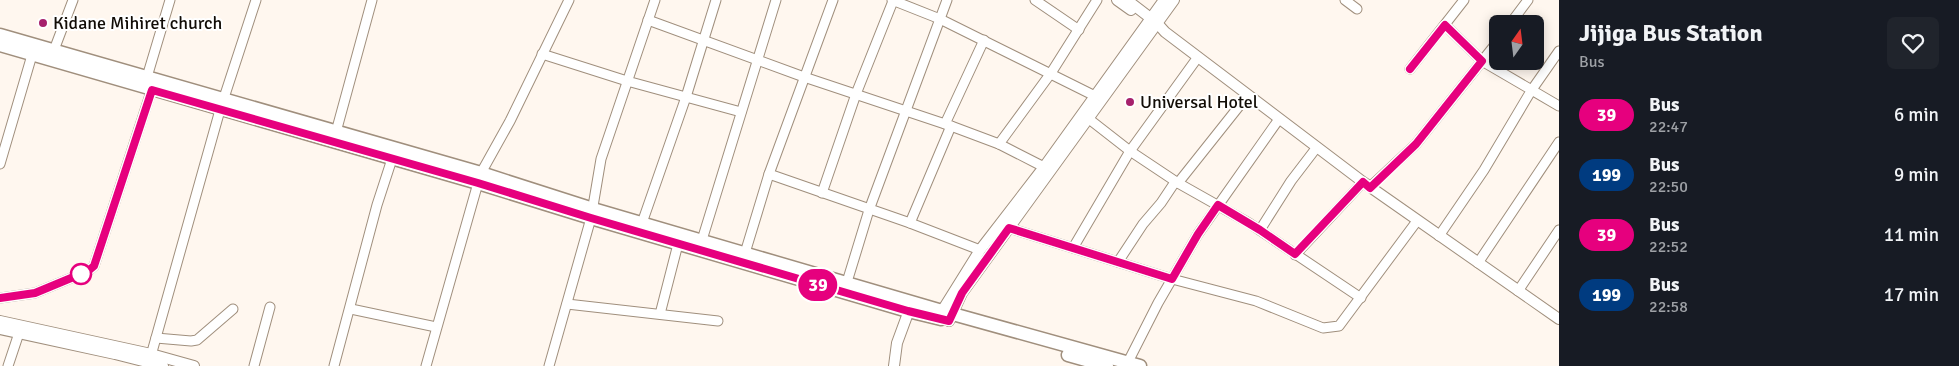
<!DOCTYPE html>
<html lang="en">
<head>
<meta charset="utf-8">
<style>
  :root { --surface:#171b24; --page:#20242c; --text:#f1f3f6; --muted:#9ea1a6 }
  body { margin:0; font-family:Signika,sans-serif; background:var(--page); color:var(--text); height:100vh; display:flex; flex-direction:column; font-size:19px; white-space:nowrap }
  * { box-sizing:border-box; margin:0 }
  p { font-size:16px; color:var(--muted) }
  .icon { flex:none; width:28px; height:28px; fill:none; stroke:currentColor; stroke-width:2; stroke-linecap:round; stroke-linejoin:round }
  .map { position:relative; flex:1; overflow:hidden }
  .sheet { display:flex; flex-direction:column; background:var(--surface); width:400px }
  .sheet>* { flex:none }
  .badge { padding:0 10px; border-radius:16px; font-size:18px; line-height:32px }
  .needle { width:32px; rotate:14deg }
  .fabs { position:absolute; left:1489px; top:15px; display:grid; gap:10px }
  .fabs a { display:grid; place-items:center; width:55px; height:55px; border-radius:8px; background:var(--surface); box-shadow:0 2px 12px #0003; font-size:25px }
  .map>.badge { position:absolute; translate:-50% -50%; box-shadow:0 0 0 2px #fff }
  .round { display:grid; place-items:center; flex:none; width:52px; height:52px; border-radius:8px; background:var(--page) }
  .summary { display:flex; align-items:center; justify-content:space-between; height:85px; padding:0 20px }
  h1 { font-size:24px; font-weight:700; line-height:38px }
  ul { padding:0; list-style:none }
  li { display:flex; align-items:center; gap:15px; height:60px; padding:0 20px }
  li div { flex:1 }
  li b { display:block; font-size:19px }
  li em { font-style:normal }
  li .badge { min-width:55px; font-weight:700; text-align:center }
  main { display:flex; flex:1; min-height:0 }
  .map>svg:first-child { display:block }
  .lines { fill:none; stroke-linecap:round; stroke-linejoin:round }
  .minor-casing { stroke:#a08f7d; stroke-width:11 }
  .major-casing { stroke:#a08f7d; stroke-width:12 }
  .highway-casing { stroke:#a08f7d; stroke-width:15 }
  .minor { stroke:#fff; stroke-width:9 }
  .major { stroke:#fff; stroke-width:10 }
  .highway { stroke:#fff; stroke-width:12 }
  .line-casing { stroke:#fff; stroke-width:11 }
  .line { stroke:#e6007e; stroke-width:8 }
  .poi-dot { fill:#a6216c; stroke:#fff; stroke-width:2 }
  .stop-dot { fill:#fff; stroke:#e6007e; stroke-width:2.5 }
  .labels { text-anchor:middle; dominant-baseline:central; stroke-width:4; stroke-linejoin:round; paint-order:stroke }
  .poi-label { font-size:18px; fill:#110c06; stroke:#fff; text-anchor:start }
</style>
</head>
<body>
<main>
<div class="map">
<svg width="1559" height="366" viewBox="0 0 1559 366">
  <rect width="100%" height="100%" fill="#fff7ef"/>
  <g class="lines">
    <g class="minor-casing">
      <g id="minor">
        <path d="M 892,0 L 940,19 L 1095,96"/>
        <path d="M 1035,0 L 1079,30"/>
        <path d="M 1345,0 L 1357,9"/>
        <path d="M 648,20 L 804,77 L 951,126 L 999,144 L 1044,167"/>
        <path d="M 1510,24 L 1528,0"/>
        <path d="M 1445,25 L 1482,61 L 1559,106"/>
        <path d="M 54,50 L 73,0"/>
        <path d="M 542,54 L 627,81 L 741,112"/>
        <path d="M 1410,69 L 1464,0"/>
        <path d="M 147,77 L 170,0"/>
        <path d="M 1089,119 L 1130,151 L 1178,183 L 1249,223 L 1361,298"/>
        <path d="M 945,124 L 984,40"/>
        <path d="M 336,132 L 372,0"/>
        <path d="M 999,144 L 1051,73 L 1097,0"/>
        <path d="M 0,164 L 32,55"/>
        <path d="M 481,173 L 510,121 L 569,0"/>
        <path d="M 769,174 L 910,223 L 980,250"/>
        <path d="M 1178,183 L 1248,95"/>
        <path d="M 1370,187 L 1416,144 L 1498,41"/>
        <path d="M 822,193 L 856,94 L 893,1"/>
        <path d="M 642,223 L 686,97 L 716,0"/>
        <path d="M 910,223 L 951,126"/>
        <path d="M 1009,228 L 1172,279 L 1256,301 L 1323,328 L 1339,326 L 1417,221"/>
        <path d="M 1260,230 L 1291,181 L 1317,147"/>
        <path d="M 1439,236 L 1484,170 L 1531,91 L 1559,51"/>
        <path d="M 702,240 L 776,0"/>
        <path d="M 1073,248 L 1130,151 L 1198,57"/>
        <path d="M 745,253 L 769,174 L 833,0"/>
        <path d="M 1295,255 L 1363,182"/>
        <path d="M 1118,262 L 1143,224 L 1161,203 L 1175,182"/>
        <path d="M 1478,263 L 1559,142"/>
        <path d="M 847,282 L 869,210 L 947,0"/>
        <path d="M 1518,291 L 1559,230"/>
        <path d="M 0,298 L 35,293 L 88,271 L 94,266 L 152,89"/>
        <path d="M 567,304 L 718,321"/>
        <path d="M 351,309 L 436,327"/>
        <path d="M 660,314 L 678,244"/>
        <path d="M 156,338 L 191,341 L 197,340 L 233,309"/>
        <path d="M 150,359 L 220,110 L 256,0"/>
        <path d="M 1128,362 L 1158,303 L 1198,234 L 1279,119"/>
        <path d="M 8,366 L 19,333"/>
        <path d="M 254,366 L 270,307"/>
        <path d="M 334,366 L 377,205 L 392,159"/>
        <path d="M 426,366 L 478,183"/>
        <path d="M 549,366 L 591,218 L 601,159 L 655,0"/>
      </g>
    </g>
    <g class="major-casing">
      <g id="major">
        <path d="M 1117,0 L 1131,10"/>
        <path d="M 1127,0 L 1157,23 L 1165,32 L 1363,182 L 1559,319"/>
        <path d="M 941,318 L 942,311 L 980,250 L 1044,167 L 1164,0"/>
        <path d="M 0,321 L 151,354 L 194,366"/>
        <path d="M 949,321 L 962,293 L 1174,0"/>
        <path d="M 0,329 L 115,354 L 163,366"/>
        <path d="M 894,366 L 897,343 L 911,305"/>
      </g>
    </g>
    <g class="highway-casing">
      <g id="highway">
        <path d="M 0,35 L 481,173 L 593,209 L 942,311 L 1140,366"/>
        <path d="M 0,45 L 478,183 L 591,218 L 908,311 L 941,319"/>
        <path d="M 1068,355 L 1107,366"/>
      </g>
    </g>
    <use href="#minor" class="minor"/>
    <use href="#major" class="major"/>
    <use href="#highway" class="highway"/>
  </g>
  <g class="lines">
    <g class="line-casing">
      <path id="line" d="M 0,298 L 35,293 L 88,271 L 94,266 L 152,90 L 478,183 L 591,218 L 908,311 L 949,321 L 962,293 L 1009,228 L 1172,279 L 1198,234 L 1218,205 L 1260,230 L 1295,254 L 1363,182 L 1370,188 L 1416,144 L 1482,61 L 1445,25 L 1410,69"/>
    </g>
    <use href="#line" class="line"/>
  </g>
  <g class="poi-dot">
    <circle cx="43" cy="23" r="5"/>
    <circle cx="1130" cy="102" r="5"/>
  </g>
  <circle class="stop-dot" cx="81" cy="274" r="10"/>
  <g class="labels">
    <g class="poi-label">
      <text x="53" y="23">Kidane Mihiret church</text>
      <text x="1140" y="102">Universal Hotel</text>
    </g>
  </g>
</svg>
<div class="fabs">
<a><svg class="needle" viewBox="-14 -14 28 28"><path d="M0-13l5 13h-10z" fill="#e53935"/><path d="M0 13l5-13h-10z" fill="#9ea1a6"/></svg></a>
</div>
<b class="badge" style="left:818px;top:285px;background:#e6007e;color:#fff">39</b>
</div>
<section class="sheet">
<div class="summary"><div><h1>Jijiga Bus Station</h1><p>Bus</p></div><a class="round"><svg class="icon" aria-label="heart" viewBox="0 0 24 24"><path d="M12 20l-8-8c-3-5 5-10 8-4 3-6 11-1 8 4z"/></svg></a></div>
<ul>
<li><span class="badge" style="background:#e6007e;color:#fff">39</span><div><b>Bus</b><p>22:47</p></div><em>6 min</em></li>
<li><span class="badge" style="background:#003b80;color:#fff">199</span><div><b>Bus</b><p>22:50</p></div><em>9 min</em></li>
<li><span class="badge" style="background:#e6007e;color:#fff">39</span><div><b>Bus</b><p>22:52</p></div><em>11 min</em></li>
<li><span class="badge" style="background:#003b80;color:#fff">199</span><div><b>Bus</b><p>22:58</p></div><em>17 min</em></li>
</ul>
</section>
</main>
</body>
</html>
